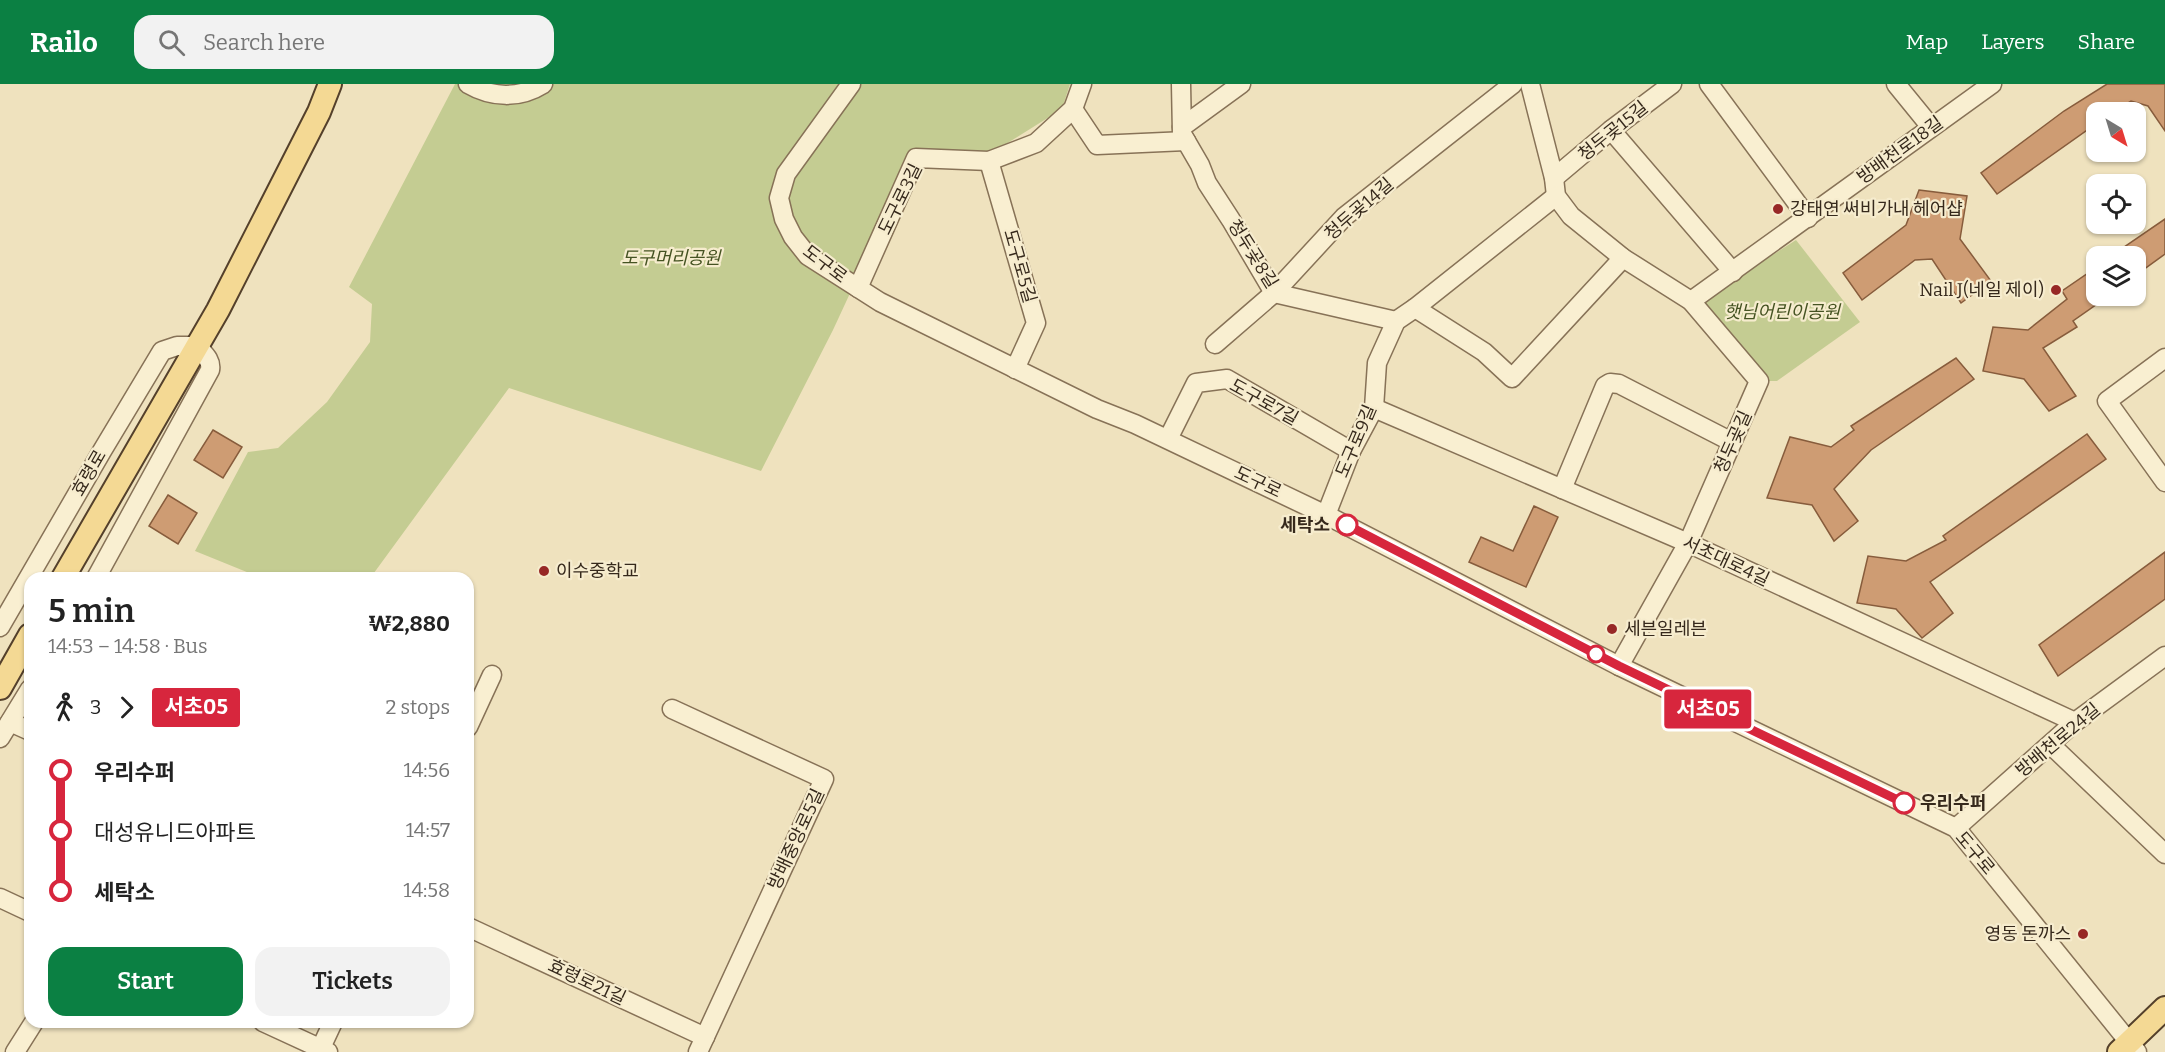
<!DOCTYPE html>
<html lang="en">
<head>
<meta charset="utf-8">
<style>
  :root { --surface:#fff; --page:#f2f2f2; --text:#222; --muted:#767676; --accent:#0b8043 }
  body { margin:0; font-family:Bitter,"Noto Sans KR",serif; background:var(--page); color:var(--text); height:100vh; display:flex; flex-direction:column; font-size:22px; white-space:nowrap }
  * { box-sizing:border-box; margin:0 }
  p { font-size:20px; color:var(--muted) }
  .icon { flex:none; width:33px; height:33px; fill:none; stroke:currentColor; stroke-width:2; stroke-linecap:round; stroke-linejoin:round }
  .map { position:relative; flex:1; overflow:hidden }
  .panel { position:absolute; left:24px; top:488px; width:450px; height:456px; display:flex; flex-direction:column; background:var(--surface); border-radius:18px; box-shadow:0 2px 4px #0004 }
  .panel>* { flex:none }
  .badge { padding:0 12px; border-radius:4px; font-size:21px; line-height:39px }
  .needle { width:39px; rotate:142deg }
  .controls { position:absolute; left:2086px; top:18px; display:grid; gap:12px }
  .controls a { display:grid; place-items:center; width:60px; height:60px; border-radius:12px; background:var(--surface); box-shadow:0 2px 4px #0004; font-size:30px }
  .map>.badge { position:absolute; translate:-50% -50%; box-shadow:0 0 0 3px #fff }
  .legs { display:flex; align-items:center; gap:9px; height:66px; padding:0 24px; font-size:20px }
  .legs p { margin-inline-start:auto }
  .summary { display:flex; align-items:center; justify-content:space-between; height:102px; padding:0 24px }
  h1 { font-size:33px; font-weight:600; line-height:45px }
  .primary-button { display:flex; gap:12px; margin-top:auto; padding:12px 24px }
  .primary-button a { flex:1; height:69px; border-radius:18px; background:var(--accent); color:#fff; font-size:24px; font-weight:600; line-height:69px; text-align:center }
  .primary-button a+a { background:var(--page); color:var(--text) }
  ul { padding:0 24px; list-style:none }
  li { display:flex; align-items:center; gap:21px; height:60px; font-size:22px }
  li i { display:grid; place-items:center; width:9px; height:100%; margin:0 8px; background:currentColor }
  li i::after { content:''; width:15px; height:15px; margin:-8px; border:4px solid; border-radius:50%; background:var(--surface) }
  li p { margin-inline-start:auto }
  li:first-child i { background:linear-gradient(#0000 50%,currentColor 0) }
  li:last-child i { background:linear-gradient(currentColor 50%,#0000 0) }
  header { display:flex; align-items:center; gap:36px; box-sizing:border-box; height:84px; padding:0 30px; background:var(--accent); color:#fff }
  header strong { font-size:28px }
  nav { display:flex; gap:33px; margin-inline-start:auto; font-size:21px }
  .search { width:420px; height:54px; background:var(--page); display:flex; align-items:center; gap:15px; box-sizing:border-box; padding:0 21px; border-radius:18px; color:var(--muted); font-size:22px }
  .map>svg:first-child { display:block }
  .green { fill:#c4cc92 }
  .building { fill:#ce9c73; stroke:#875c3c; stroke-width:1.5 }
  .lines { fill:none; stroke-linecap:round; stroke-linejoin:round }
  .minor-casing { stroke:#877257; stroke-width:21 }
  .major-casing { stroke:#54402b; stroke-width:26 }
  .minor { stroke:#f9efd1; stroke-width:18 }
  .major { stroke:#f4d994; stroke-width:22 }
  .line-1-casing { stroke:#fff; stroke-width:14 }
  .line-1 { stroke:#d7263d; stroke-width:9 }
  .poi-dot { fill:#972826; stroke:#f6ecce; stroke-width:2 }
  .stop-1-dot { fill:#fff; stroke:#d7263d; stroke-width:3 }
  .labels { text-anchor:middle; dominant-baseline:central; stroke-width:4.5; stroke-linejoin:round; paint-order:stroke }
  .street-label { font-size:18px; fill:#36291c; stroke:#f6ecce }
  .poi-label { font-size:18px; fill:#36291c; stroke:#f6ecce; text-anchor:start }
  .park-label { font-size:18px; font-style:italic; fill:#455322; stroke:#f6ecce }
  .stop-label { font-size:18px; font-weight:bold; fill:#36291c; stroke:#f6ecce; text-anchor:end }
</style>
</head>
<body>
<header>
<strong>Railo</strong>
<div class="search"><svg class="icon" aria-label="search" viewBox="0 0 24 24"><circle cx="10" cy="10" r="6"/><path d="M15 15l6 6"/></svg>Search here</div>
<nav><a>Map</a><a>Layers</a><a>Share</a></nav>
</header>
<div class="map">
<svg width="2165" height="968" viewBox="0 0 2165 968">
  <rect width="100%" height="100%" fill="#efe2be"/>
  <g class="green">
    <path d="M 455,0 L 1070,0 L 1062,25 L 993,68 L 915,69 L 833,246 L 761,387 L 509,304 L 371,493 L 259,493 L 195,467 L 248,368 L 278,364 L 327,318 L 370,258 L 372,220 L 349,203 Z"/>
    <path d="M 1796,156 L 1860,238 L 1777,297 L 1759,297 L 1697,219 Z"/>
  </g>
  <g class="building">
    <path d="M 2107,0 L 2165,0 L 2165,47 L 2148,22 L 2131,17 L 2114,28 L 2097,28 L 2097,39 L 1997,110 L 1981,89 L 2064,27 Z"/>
    <path d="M 1919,106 L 1967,112 L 1960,155 L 1991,197 L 1961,219 L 1932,175 L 1915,176 L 1862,216 L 1843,189 L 1906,141 Z"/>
    <path d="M 2165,135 L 2165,170 L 2136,191 L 2136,172 L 2111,172 Z"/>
    <path d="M 2097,183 L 2097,220 L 2073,237 L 2077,243 L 2043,264 L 2076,312 L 2049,327 L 2024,295 L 1983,287 L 1993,243 L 2028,246 L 2067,215 L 2062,207 Z"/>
    <path d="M 1956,274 L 1974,295 L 1871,366 L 1834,405 L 1858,437 L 1834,457 L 1812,421 L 1767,414 L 1790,353 L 1831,363 L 1854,346 L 1851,342 Z"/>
    <path d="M 213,346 L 242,363 L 223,394 L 194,376 Z"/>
    <path d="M 2087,350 L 2106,375 L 1930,498 L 1953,529 L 1922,554 L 1896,525 L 1857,519 L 1868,472 L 1906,477 L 1946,456 L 1943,452 Z"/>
    <path d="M 168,411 L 197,429 L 178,460 L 149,442 Z"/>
    <path d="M 1534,422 L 1558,433 L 1526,503 L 1469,478 L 1481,453 L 1513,467 Z"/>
    <path d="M 2165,468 L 2165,515 L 2058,592 L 2039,561 Z"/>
  </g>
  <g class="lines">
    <g class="minor-casing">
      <g id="minor">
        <path d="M 468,0 C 492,14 519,15 543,0"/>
        <path d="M 851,0 L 786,90 L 779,114 L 784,135 L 793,153 L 808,172 L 880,218 L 1097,325 L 1135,340 L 1326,431 L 1619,582 L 1956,744 L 2137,968"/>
        <path d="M 1181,0 L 1182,50 L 1200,81 L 1207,99 L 1231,136 L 1274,209 L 1396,237"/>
        <path d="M 1530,0 L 1554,94 L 1556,112 L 1571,132 L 1623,174 L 1691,217 L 1759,297 L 1688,459 L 1619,582"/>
        <path d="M 1709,0 L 1808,134"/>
        <path d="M 1896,0 L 1931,43"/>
        <path d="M 1073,25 L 1097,61 L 1186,57"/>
        <path d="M 1182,43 L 1241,0"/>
        <path d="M 1611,46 L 1733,188"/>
        <path d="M 989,77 L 1036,239 L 1015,285"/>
        <path d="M 1554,94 L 1611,46 L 1672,0"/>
        <path d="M 858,204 L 916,74 L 989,77 L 1036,59 L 1073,25 L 1082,0"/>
        <path d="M 1691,217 L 1992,0"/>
        <path d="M 1415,224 L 1484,268 L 1512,294 L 1623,174"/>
        <path d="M 1215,260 L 1274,209 L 1344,133 L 1513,0"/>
        <path d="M 2165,274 L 2107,317 L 2165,398"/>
        <path d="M 1374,324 L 1688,459 L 2075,638"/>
        <path d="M 1168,355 L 1196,299 L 1227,295 L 1351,367"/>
        <path d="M 1562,405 L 1605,302 L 1610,299 L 1619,300 L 1732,358"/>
        <path d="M 1326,431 L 1351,367 L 1374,324 L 1377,279 L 1396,237 L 1415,224 L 1556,112"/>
        <path d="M 0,543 L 102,367 L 162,267 L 177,262 L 197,262 C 204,270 212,276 210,286 L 96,494"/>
        <path d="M 672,625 L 824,695 L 698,968"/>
        <path d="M 10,638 L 30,647"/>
        <path d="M 468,643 L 492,591"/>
        <path d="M 0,654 L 30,605"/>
        <path d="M 2051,661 L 2165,770"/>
        <path d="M 1956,744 L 2075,638 L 2165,572"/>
        <path d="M 0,814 L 30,828"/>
        <path d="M 468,843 L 705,953"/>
        <path d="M 263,938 L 328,968"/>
        <path d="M 15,968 L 34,938"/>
        <path d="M 319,968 L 333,938"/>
      </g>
    </g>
    <g class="major-casing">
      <g id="major">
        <path d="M 63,494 L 218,226 L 319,28 L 330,0"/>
        <path d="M 0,604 L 30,551"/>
        <path d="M 2119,968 L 2165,924"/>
      </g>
    </g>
    <use href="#minor" class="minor"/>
    <use href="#major" class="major"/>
  </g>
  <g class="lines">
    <g class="line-1-casing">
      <path id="line-1" d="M 1347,441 L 1619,582 L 1904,719"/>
    </g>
    <use href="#line-1" class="line-1"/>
  </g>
  <g class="poi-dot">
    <circle cx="1778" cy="125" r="6"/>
    <circle cx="2056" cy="206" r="6"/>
    <circle cx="544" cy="487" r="6"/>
    <circle cx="1612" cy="545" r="6"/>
    <circle cx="2083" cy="850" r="6"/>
  </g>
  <g class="stop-1-dot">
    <circle cx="1347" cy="441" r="10"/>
    <circle cx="1596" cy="570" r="8"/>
    <circle cx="1904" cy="719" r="10"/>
  </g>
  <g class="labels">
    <g class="street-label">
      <text transform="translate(1613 47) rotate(-39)">청두곶15길</text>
      <text transform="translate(1900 66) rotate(-36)">방배천로18길</text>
      <text transform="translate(900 115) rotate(-64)">도구로3길</text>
      <text transform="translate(1359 125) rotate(-41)">청두곶14길</text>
      <text transform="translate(1253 170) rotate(58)">청두곶8길</text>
      <text transform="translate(825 180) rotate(37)">도구로</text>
      <text transform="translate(1020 182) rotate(74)">도구로5길</text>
      <text transform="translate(1264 318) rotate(29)">도구로7길</text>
      <text transform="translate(1356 357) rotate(-67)">도구로9길</text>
      <text transform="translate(1733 358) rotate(-66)">청두곶길</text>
      <text transform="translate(89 389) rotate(-60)">효령로</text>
      <text transform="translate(1258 398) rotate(25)">도구로</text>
      <text transform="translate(1726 477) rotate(25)">서초대로4길</text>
      <text transform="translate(2058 656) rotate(-40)">방배천로24길</text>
      <text transform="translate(796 755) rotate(-65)">방배중앙로5길</text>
      <text transform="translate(1975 769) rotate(50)">도구로</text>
      <text transform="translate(587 898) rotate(25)">효령로21길</text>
    </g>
    <g class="poi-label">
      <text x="1790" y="125">강태연 써비가내 헤어샵</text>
      <text x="2044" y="206" text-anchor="end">Nail J(네일 제이)</text>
      <text x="556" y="487">이수중학교</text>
      <text x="1624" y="545">세븐일레븐</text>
      <text x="2071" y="850" text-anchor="end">영동 돈까스</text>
    </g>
    <g class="park-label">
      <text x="671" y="174">도구머리공원</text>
      <text x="1782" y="228">햇님어린이공원</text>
    </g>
    <g class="stop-label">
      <text x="1330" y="441">세탁소</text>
      <text x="1920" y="719" text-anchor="start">우리수퍼</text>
    </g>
  </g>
</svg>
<div class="controls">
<a><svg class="needle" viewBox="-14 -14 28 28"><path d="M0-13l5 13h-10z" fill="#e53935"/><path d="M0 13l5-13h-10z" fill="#767676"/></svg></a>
<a><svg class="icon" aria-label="locate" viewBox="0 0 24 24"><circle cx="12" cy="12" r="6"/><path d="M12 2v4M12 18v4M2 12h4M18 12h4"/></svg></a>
<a><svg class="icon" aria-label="layers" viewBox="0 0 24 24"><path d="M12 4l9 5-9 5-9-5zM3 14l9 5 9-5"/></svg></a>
</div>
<b class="badge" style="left:1708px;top:625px;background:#d7263d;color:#fff">서초05</b>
<section class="panel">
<div class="summary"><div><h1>5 min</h1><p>14:53 – 14:58 · Bus</p></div><b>₩2,880</b></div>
<div class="legs"><svg class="icon" aria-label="walk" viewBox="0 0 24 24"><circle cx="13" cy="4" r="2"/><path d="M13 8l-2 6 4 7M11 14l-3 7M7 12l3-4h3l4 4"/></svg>3<svg class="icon" aria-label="forward" viewBox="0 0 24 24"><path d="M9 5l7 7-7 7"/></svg><b class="badge" style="background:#d7263d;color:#fff">서초05</b><p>2 stops</p></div>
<ul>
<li><i style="color:#d7263d"></i><b>우리수퍼</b><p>14:56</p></li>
<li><i style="color:#d7263d"></i><span>대성유니드아파트</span><p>14:57</p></li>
<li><i style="color:#d7263d"></i><b>세탁소</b><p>14:58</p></li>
</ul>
<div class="primary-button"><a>Start</a><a>Tickets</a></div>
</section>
</div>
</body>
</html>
